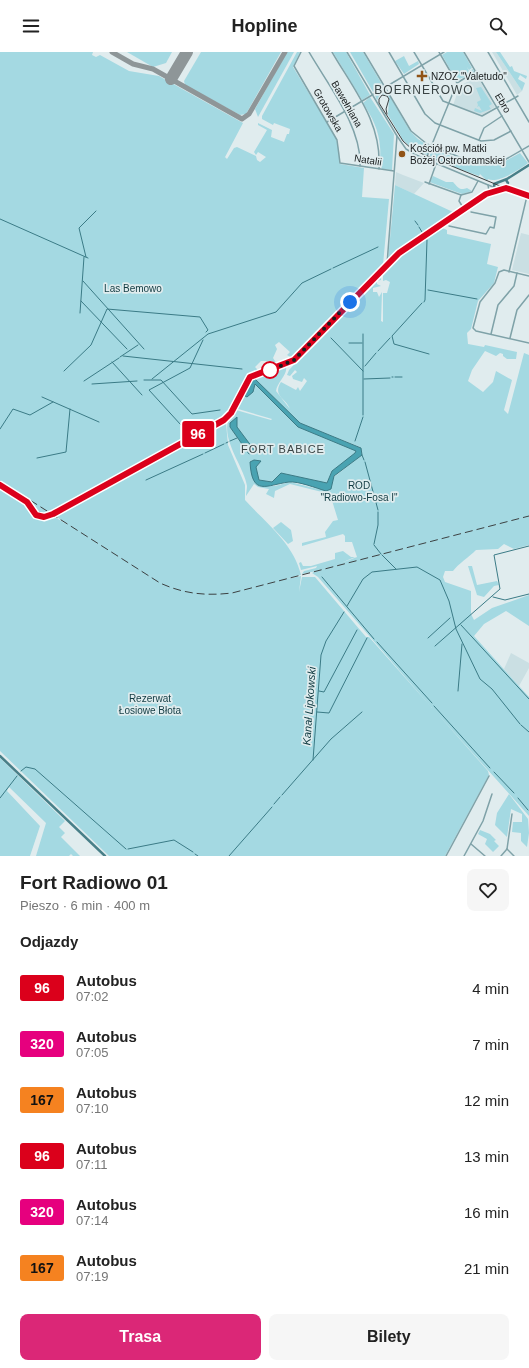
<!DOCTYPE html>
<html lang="pl">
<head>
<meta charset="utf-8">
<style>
  :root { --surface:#fff; --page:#f6f6f6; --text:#222; --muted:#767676; --accent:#db2777 }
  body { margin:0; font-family:Helvetica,sans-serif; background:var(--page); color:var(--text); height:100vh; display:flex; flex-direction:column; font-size:15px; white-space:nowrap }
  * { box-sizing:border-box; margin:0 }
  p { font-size:13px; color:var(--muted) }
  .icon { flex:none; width:22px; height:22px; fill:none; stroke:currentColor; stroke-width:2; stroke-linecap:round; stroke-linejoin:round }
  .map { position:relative; height:804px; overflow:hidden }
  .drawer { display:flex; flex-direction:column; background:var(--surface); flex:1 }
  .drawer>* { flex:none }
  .badge { padding:0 8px; border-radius:3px; font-size:14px; line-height:26px }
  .you { position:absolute; width:20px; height:20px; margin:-10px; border:3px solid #fff; border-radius:50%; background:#1a73e8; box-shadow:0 0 0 6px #1a73e833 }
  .map>.badge { position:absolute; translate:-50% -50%; box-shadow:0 0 0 2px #fff }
  h2 { padding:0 20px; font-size:15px; line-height:36px }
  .round { display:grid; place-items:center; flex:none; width:42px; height:42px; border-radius:8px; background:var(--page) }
  .overview { display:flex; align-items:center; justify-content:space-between; height:68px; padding:0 20px }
  h1 { font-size:19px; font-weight:700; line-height:30px }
  .cta { display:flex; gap:8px; margin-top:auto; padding:8px 20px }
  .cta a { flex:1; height:46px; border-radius:8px; background:var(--accent); color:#fff; font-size:16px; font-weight:700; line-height:46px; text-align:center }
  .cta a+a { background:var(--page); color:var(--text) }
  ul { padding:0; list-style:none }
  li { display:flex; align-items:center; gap:12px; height:56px; padding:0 20px }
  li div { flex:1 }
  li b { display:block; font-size:15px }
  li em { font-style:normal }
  li .badge { min-width:44px; font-weight:700; text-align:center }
  header { display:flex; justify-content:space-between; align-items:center; height:52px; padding:0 20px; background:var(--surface); font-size:18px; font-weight:700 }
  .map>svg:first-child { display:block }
  .built { fill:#cadfe3 }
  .green { fill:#a4d9e2; fill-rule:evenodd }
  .water { fill:#49a3b2; stroke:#3b7b86 }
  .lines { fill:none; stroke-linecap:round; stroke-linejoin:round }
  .stream { stroke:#3b7b86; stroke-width:1 }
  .taxiway { stroke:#8e9698; stroke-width:5 }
  .runway { stroke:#8e9698; stroke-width:12 }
  .minor { stroke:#7fa2a8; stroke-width:1.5 }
  .tertiary { stroke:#7fa2a8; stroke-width:2 }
  .secondary { stroke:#487f88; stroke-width:2.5 }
  .tram { stroke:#3c4142; stroke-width:1 }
  .rail { stroke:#3c4142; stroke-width:1; stroke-dasharray:8 4; stroke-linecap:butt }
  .line-casing { stroke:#fff; stroke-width:9 }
  .line { stroke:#db001b; stroke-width:6 }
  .walk { stroke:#191d1e; stroke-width:4; stroke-dasharray:0 7.2 }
  .poi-dot { fill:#905316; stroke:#e0ecee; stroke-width:1.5 }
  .stop-dot { fill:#fff; stroke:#db001b; stroke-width:2 }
  .labels { text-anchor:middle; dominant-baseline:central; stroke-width:3.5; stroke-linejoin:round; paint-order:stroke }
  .poi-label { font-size:10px; fill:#191d1e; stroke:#e0ecee; text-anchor:start }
  .street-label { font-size:10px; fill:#191d1e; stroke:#e0ecee }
  .park-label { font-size:10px; fill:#113b42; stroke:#e0ecee }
  .neighbourhood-label { font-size:11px; letter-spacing:1px; fill:#394344; stroke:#e0ecee }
  .water-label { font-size:11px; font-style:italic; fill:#0d393f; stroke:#e0ecee }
  .quarter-label { font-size:12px; letter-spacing:1px; fill:#394344; stroke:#e0ecee }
</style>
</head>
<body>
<header><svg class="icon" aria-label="menu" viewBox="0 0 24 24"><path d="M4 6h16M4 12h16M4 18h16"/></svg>Hopline<svg class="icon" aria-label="search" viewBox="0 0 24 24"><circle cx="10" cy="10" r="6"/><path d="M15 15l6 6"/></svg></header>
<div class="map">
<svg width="529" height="804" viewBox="0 0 529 804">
  <rect width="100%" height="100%" fill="#e0ecee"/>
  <g class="built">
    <path d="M 492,0 L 496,0 L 522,39 L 517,43 Z"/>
    <path d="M 477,24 L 495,55 L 482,63 L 453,53 L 460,34 Z"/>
    <path d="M 396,120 L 403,123 L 424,131 L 414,142 L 395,133 Z"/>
    <path d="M 521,181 L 529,183 L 529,222 L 512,218 Z"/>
    <path d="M 256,336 L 259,337 L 273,349 L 275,363 L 246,358 Z"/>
    <path d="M 511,601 L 529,611 L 529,616 L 519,634 L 504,617 Z"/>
  </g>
  <g class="green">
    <path d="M 0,0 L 93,0 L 92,3 L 96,5 L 100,3 L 129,19 L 159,24 L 243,71 L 224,107 L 225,105 L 227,107 L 234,96 L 237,95 L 256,104 L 257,108 L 260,110 L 266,105 L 258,100 L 256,103 L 254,100 L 267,78 L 258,73 L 258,71 L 272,78 L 271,85 L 284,90 L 287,82 L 289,82 L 290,77 L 274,71 L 273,73 L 262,67 L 262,64 L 297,0 L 300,0 L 293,15 L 336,86 L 339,98 L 340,112 L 364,116 L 362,145 L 389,147 L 383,213 L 297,305 L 294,307 L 287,303 L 290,300 L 279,290 L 275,293 L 277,297 L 273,306 L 277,312 L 272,309 L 261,309 L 255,315 L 260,320 L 249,324 L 229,362 L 216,372 L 193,384 L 190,384 L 190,386 L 50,462 L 44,464 L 35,461 L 26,448 L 0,432 Z"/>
    <path d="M 127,0 L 172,0 L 166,11 L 153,15 Z"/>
    <path d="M 201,0 L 281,0 L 246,62 L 240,63 L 185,33 L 184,29 Z"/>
    <path d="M 287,0 L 294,0 L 258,65 L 255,57 Z"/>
    <path d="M 333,0 L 346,0 L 370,43 L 362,48 Z"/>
    <path d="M 350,0 L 363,0 L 383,34 L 373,40 Z"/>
    <path d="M 447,0 L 463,0 L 472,16 L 469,18 L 467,15 L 469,19 L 473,17 L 474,20 L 466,22 L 466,24 L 464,21 L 465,25 L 456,28 L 442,3 Z"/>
    <path d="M 496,0 L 500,0 L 510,15 L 512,14 L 514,19 L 527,24 L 526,27 L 520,23 L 518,27 L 525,31 L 522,39 Z"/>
    <path d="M 404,4 L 409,14 L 418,9 L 419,12 L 404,22 L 395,9 Z"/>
    <path d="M 481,35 L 492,52 L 489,54 L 491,57 L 480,61 L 474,59 L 475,56 L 482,59 L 479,54 L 477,55 L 478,53 L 477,50 L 481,48 L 476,36 Z"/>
    <path d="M 384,38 L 386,38 L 410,79 L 418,87 L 430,95 L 427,105 L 413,97 L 403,88 L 388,63 L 389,45 L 382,42 L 379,44 L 377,49 L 375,43 Z"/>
    <path d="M 370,45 L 394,82 L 392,118 L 382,117 C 379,110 381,102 380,95 C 379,78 372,65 363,51 Z"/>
    <path d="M 432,97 L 470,111 L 484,114 L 500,112 L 520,101 L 528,111 C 519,118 497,132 488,127 L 487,129 L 480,122 L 479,124 L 429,106 Z"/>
    <path d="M 433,124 L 446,130 L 453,130 C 458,135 459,139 467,136 L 472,139 L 462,142 L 432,131 L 430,130 Z"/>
    <path d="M 395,133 L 453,160 L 388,208 Z"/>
    <path d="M 440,175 L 447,178 L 447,182 L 491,192 L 487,212 L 498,215 L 494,231 L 478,249 L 471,277 L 467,281 L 468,292 L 484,295 L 485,293 L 517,300 L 516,307 L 507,307 L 503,304 L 503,302 L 500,301 L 496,304 L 485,299 L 472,318 L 468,329 L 483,340 L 493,330 L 496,319 L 512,328 L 504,358 L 508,362 L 524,301 L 529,303 L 529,493 L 514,497 L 504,492 L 498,497 L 476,498 C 469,505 458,512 453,519 L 445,519 L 443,525 L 445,530 L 471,539 L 471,562 L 474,568 L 492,556 L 529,543 L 529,574 L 506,559 L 484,572 L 474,584 L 529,645 L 529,764 L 435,659 L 488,719 L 489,723 L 445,804 L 109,804 L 0,699 L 0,434 C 8,439 18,444 25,450 C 37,460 33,471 53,464 L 68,473 L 54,463 L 220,372 L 226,371 L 228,393 L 245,433 L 245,448 C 266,471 294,492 301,523 L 287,527 L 301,524 L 299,540 L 302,525 L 315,525 L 366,585 L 369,585 L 432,656 L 318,525 L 312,521 L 316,519 L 302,522 L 304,519 L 316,516 L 317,514 L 301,518 L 299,511 L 301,510 L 303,514 L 311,514 L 335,507 L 335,501 L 343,499 L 351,505 L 355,505 L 341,511 L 357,505 L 352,490 L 345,490 L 345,484 L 343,482 L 302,494 L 302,491 L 326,485 L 325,480 L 333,469 L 338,468 L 330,442 L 290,432 L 275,439 L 274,446 L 266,442 L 269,437 L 258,435 L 254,432 L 246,444 C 246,441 247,437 247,434 C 244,412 212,378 236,358 L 271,368 L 272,367 L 235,356 C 250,322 251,325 286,314 C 288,323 277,330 276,339 L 290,357 C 286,346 272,344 281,330 L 296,338 L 298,335 L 300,339 L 307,329 L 304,326 L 302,330 L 293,327 L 292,324 L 297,320 L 295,318 L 290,324 L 287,323 L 289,318 L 381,221 L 381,228 L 377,229 L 377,232 L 381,234 L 373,236 L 373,240 L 377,240 L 379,245 L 382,240 L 381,269 L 383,270 L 383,241 L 387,241 L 390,230 L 386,228 L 383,229 L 383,220 L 400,203 ZM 255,327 L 300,371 L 360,395 L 362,403 L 334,425 L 330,437 L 326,439 L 290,430 L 275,434 L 259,434 L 254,408 L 259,412 L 256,415 L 258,428 L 272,430 L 281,421 L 327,431 L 332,419 L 356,401 L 356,399 L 298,375 L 255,332 L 253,340 L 245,344 L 249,331 ZM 237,368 L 235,371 L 237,375 L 255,399 L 249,402 L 230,375 L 230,371 Z"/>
    <path d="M 281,470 L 291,478 L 293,489 L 288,492 L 273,476 Z"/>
    <path d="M 468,514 L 472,514 L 477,533 L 497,529 L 499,533 L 494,534 L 484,545 L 477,543 Z"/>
    <path d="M 0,706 L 65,769 L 59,775 L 65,781 L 61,785 L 80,804 L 73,804 L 71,802 L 69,804 L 36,804 L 46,771 L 9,735 L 7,739 L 40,774 L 30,804 L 0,804 Z"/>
    <path d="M 509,742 L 528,767 L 529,781 L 527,795 L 521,789 L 521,781 L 512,780 L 513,770 L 522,770 L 522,762 L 511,757 L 507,785 L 495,773 L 497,761 Z"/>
    <path d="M 480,778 L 490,782 L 496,788 L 494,789 L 499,794 L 493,800 L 485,792 L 487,787 L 478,782 Z"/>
  </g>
  <g class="water">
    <path d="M 255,327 L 300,371 L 361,396 L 362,403 L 334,424 L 331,437 L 326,439 C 316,436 298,429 289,430 C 266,433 252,445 250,410 L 254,408 L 261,409 L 256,415 L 259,428 L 272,430 L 281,421 L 327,431 L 332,419 L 355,401 L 356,399 L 298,375 L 255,332 L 253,340 L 247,345 L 245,344 L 249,332 Z"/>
    <path d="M 237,365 L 237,375 L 255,399 L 249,402 L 230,375 L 230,371 Z"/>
  </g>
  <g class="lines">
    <g class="stream">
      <path d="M 0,167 L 88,206"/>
      <path d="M 415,169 L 418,173"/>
      <path d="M 419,175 L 422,180"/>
      <path d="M 423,181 L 424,182"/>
      <path d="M 86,205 L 79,176 L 96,159"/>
      <path d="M 333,216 L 378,195"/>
      <path d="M 83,229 L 144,297"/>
      <path d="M 428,238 L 477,247"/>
      <path d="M 81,249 L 127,297"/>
      <path d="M 424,250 L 425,248 L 427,188 L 425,185"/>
      <path d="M 422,251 L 392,284 L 394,292 L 429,302"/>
      <path d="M 80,261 L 84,205"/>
      <path d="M 363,282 L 363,363"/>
      <path d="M 331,286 L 363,319"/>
      <path d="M 349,291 L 362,291"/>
      <path d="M 378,299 L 390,286"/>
      <path d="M 123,304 L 242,317"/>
      <path d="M 120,305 L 138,293"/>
      <path d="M 112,310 L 142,343"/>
      <path d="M 365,314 L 376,301"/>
      <path d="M 64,319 L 91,293 L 107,257 L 200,265 L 208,278 L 206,280"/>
      <path d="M 392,325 L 393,325"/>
      <path d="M 395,325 L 402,325"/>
      <path d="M 152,327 L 208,282 L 276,260 L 302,231 L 331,217"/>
      <path d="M 364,327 L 390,326"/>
      <path d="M 144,328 L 161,328 L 192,362 L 220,358"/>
      <path d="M 84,329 L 119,306"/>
      <path d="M 92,332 L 137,329"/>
      <path d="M 42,345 L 99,370"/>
      <path d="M 181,373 L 149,338 L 190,316 L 203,288"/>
      <path d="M 0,377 L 13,357 L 30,363 L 53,350"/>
      <path d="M 230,389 L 237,386"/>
      <path d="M 355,389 L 363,365"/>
      <path d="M 226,391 L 228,390"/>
      <path d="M 205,401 L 224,392"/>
      <path d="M 362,403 L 364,408"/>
      <path d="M 37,406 L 66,400 L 70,357"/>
      <path d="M 365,410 L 378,458"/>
      <path d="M 146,428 L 203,402"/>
      <path d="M 374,492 L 378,473 L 378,460"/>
      <path d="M 374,493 L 381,502"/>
      <path d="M 382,503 L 396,517"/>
      <path d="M 322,525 L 374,587"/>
      <path d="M 493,545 L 505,548 L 529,542"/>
      <path d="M 347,554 L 363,527 L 372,520 L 417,515 L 440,528 L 449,549 L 456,577 L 480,627 L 492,637 L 520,672"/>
      <path d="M 461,573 L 529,647"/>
      <path d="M 428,586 L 450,566"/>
      <path d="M 377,590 L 432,651"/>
      <path d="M 435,594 L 500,537 L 494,503 L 529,494"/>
      <path d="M 319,639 L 324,640 L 357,578"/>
      <path d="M 458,639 L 462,592"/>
      <path d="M 434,654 L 490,716"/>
      <path d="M 317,660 L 329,661 L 367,586"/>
      <path d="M 521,673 L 529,680"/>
      <path d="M 313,708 L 321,603 L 326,589 L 344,560"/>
      <path d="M 21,719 L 26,715 L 35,717 L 126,797"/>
      <path d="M 494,720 L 514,741"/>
      <path d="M 282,743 L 331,687 L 362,660"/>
      <path d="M 0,746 L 17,724"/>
      <path d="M 518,746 L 528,758"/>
      <path d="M 274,752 L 280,745"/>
      <path d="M 128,797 L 174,788 L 193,800"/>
      <path d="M 195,802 L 198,804"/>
      <path d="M 229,804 L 272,755"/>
    </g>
    <path class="taxiway" d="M 112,0 L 133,12 L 153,17 L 242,67 L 249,62 L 285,0"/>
    <path class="runway" d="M 171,27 L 187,0"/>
    <g class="minor">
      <path d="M 301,0 L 294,14 L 337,88 L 340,111 L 394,119"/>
      <path d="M 309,0 C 328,33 362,75 360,114"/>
      <path d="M 332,0 C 354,38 382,70 379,117"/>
      <path d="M 347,0 L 397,84 L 406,97 L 416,103 L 493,135"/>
      <path d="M 364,0 L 411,79 L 427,92 L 474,111 L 484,113 L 501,110 L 529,94"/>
      <path d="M 389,0 L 425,62 L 435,71 L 481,89 L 494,88 L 511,79"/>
      <path d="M 414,0 L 443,49 L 482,64 L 518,44"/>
      <path d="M 439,0 L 457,31"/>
      <path d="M 464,0 L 529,110"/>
      <path d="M 488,0 L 529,70"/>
      <path d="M 467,25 L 476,19"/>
      <path d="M 327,70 L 444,0"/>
      <path d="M 479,88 L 484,76 L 502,64"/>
      <path d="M 426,107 L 457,31 L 465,26"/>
      <path d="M 425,130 L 461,143"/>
      <path d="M 429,132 L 436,112"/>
      <path d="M 488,133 L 489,139"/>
      <path d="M 464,157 L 459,149 L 461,143 L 472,140 L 478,129"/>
      <path d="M 449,174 L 486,182 L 490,175 L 494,176 L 496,165 L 471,160"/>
      <path d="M 387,212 L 397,84"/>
      <path d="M 509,220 L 527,144"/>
      <path d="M 529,224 L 504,218 L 499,220 L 495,231 L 480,250 L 473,276 L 476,279 L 529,291"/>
      <path d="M 491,282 L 498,253 L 514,234 L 517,221"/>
      <path d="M 510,286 L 517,258 L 529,243"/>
      <path d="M 471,792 L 485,804"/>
      <path d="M 507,797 L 512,762"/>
      <path d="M 507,797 L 514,804"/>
      <path d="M 446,804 L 489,724"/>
      <path d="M 464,804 L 483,769 L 492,742"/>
      <path d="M 501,804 L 507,797"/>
    </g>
    <path class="tertiary" d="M 506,135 L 529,144"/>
    <g class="secondary">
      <path d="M 495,138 L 494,132 L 507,127 L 529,113"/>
      <path d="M 0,433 L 27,450 L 36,463 L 44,465 L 49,464 L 220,370 L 231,361 L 248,326 L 294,309 L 399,201 L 487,142 L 506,135 L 508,131 L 506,128"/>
      <path d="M 0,704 L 105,804"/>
    </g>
    <path class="tram" d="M 387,62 L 386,57 L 389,47 L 387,44 L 382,43 L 379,47 L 379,51 L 403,89 L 413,98 L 529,146"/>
    <path class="rail" d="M 0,429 L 160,531 C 184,542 206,544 232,541 L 529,464"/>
  </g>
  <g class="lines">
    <g class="line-casing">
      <path id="line" d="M 0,433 L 27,450 L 36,463 L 44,465 L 53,462 L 224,368 L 231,361 L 250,325 L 294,308 L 399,201 L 486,142 L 506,136 L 529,144"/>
    </g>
    <use href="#line" class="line"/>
    <path class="walk" d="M 270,318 L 269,319 L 294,308 L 350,250"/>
  </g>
  <g class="poi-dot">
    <path d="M420 18h4v4h4v4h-4v4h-4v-4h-4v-4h4z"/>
    <circle cx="402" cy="102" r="4"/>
  </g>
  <circle class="stop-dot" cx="270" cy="318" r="8"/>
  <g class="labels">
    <g class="poi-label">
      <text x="431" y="24">NZOZ "Valetudo"</text>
      <text x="410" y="96">Kościół pw. Matki<tspan x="410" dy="12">Bożej Ostrobramskiej</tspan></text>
    </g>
    <g class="street-label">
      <text transform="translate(503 51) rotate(59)">Ebro</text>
      <text transform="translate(347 52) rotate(60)">Bawełniana</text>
      <text transform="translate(328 58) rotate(60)">Grotowska</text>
      <text transform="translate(368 108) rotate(9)">Natalii</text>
    </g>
    <g class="park-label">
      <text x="133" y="236">Las Bemowo</text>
      <text x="359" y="433">ROD<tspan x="359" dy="12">"Radiowo-Fosa I"</tspan></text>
      <text x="150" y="646">Rezerwat<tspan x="150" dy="12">Łosiowe Błota</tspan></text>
    </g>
    <g class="neighbourhood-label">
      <text x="283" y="397">FORT BABICE</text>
    </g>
    <g class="water-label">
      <text transform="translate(309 654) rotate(-86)">Kanał Lipkowski</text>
    </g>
    <g class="quarter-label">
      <text x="424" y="38">BOERNEROWO</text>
    </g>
  </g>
</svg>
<div class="you" style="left:350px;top:250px"></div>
<b class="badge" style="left:198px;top:382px;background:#db001b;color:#fff">96</b>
</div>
<section class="drawer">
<div class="overview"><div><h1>Fort Radiowo 01</h1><p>Pieszo · 6 min · 400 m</p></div><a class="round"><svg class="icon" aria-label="heart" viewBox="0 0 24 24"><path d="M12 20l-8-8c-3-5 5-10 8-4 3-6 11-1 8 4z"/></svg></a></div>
<h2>Odjazdy</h2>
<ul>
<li><span class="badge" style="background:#db001b;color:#fff">96</span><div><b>Autobus</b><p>07:02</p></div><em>4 min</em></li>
<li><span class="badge" style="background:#e6007e;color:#fff">320</span><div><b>Autobus</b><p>07:05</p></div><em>7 min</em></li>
<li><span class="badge" style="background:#f58220;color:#111">167</span><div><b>Autobus</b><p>07:10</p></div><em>12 min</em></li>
<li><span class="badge" style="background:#db001b;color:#fff">96</span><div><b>Autobus</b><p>07:11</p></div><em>13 min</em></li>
<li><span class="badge" style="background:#e6007e;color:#fff">320</span><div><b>Autobus</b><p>07:14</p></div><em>16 min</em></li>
<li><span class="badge" style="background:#f58220;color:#111">167</span><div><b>Autobus</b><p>07:19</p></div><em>21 min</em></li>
</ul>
<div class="cta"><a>Trasa</a><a>Bilety</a></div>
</section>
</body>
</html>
